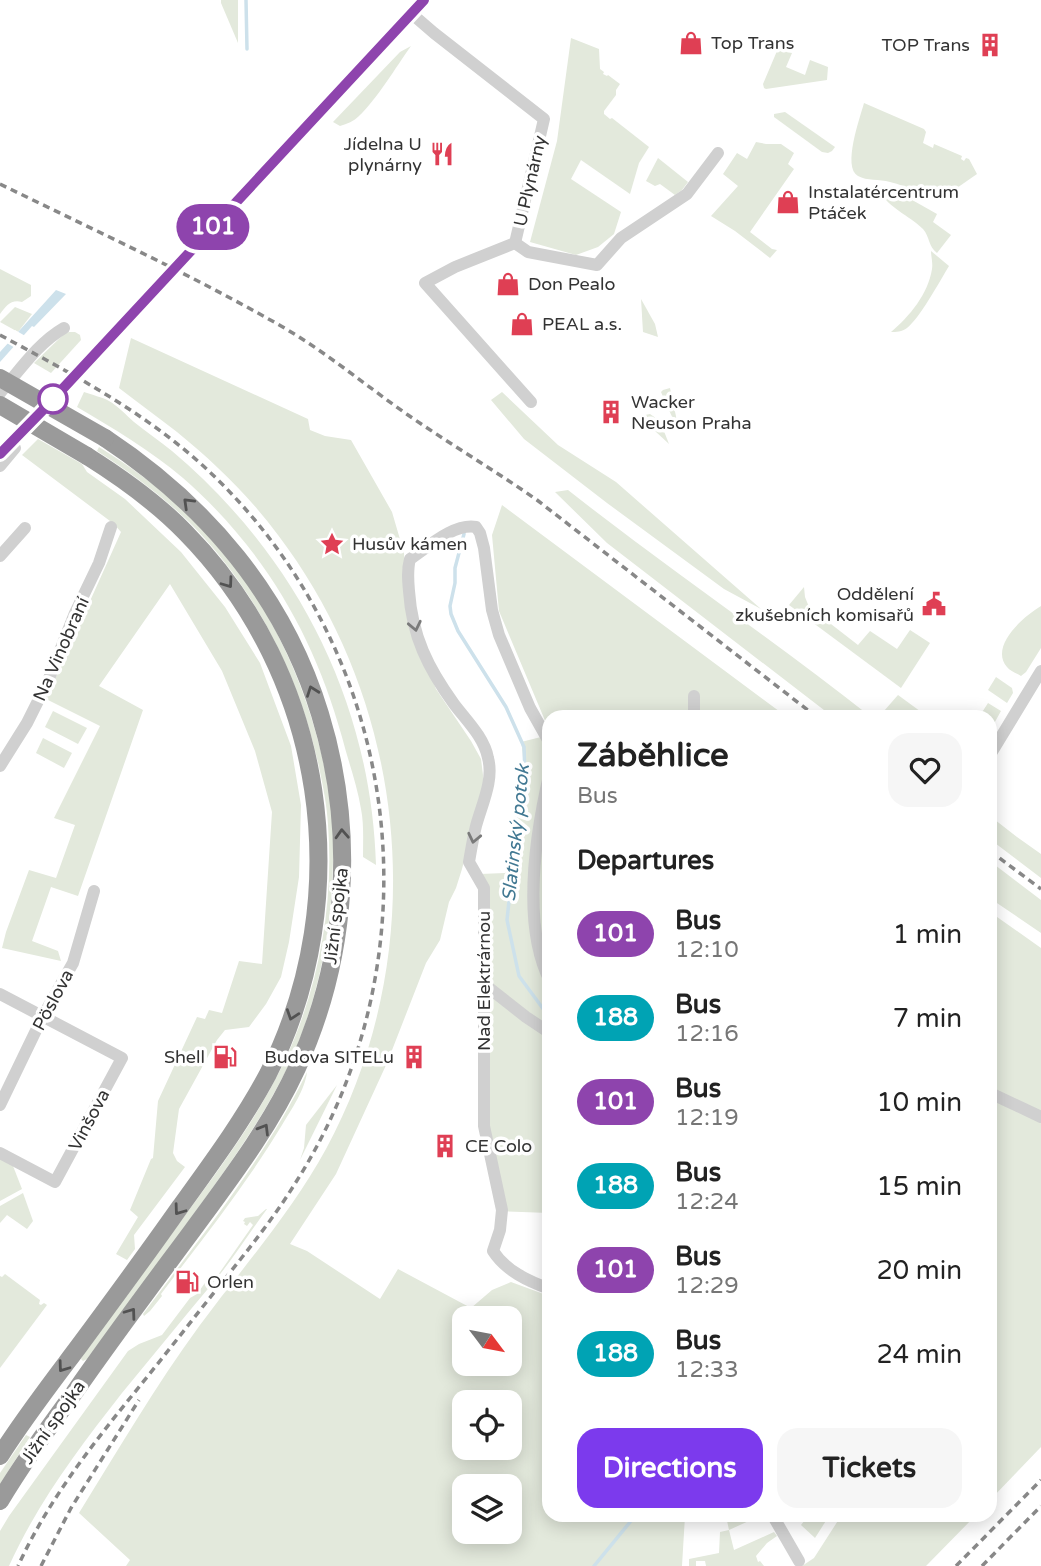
<!DOCTYPE html>
<html lang="en">
<head>
<meta charset="utf-8">
<style>
  :root { --surface:#fff; --page:#f6f6f6; --text:#222; --muted:#767676; --accent:#7c3aed }
  body { margin:0; font-family:"Varela Round",sans-serif; background:var(--page); color:var(--text); height:100vh; display:flex; flex-direction:column; font-size:26px; white-space:nowrap }
  * { box-sizing:border-box; margin:0 }
  p { font-size:23px; color:var(--muted) }
  .icon { flex:none; width:38px; height:38px; fill:none; stroke:currentColor; stroke-width:2; stroke-linecap:round; stroke-linejoin:round }
  .map { position:relative; flex:1; overflow:hidden }
  .drawer { position:absolute; left:542px; top:710px; width:455px; height:812px; display:flex; flex-direction:column; background:var(--surface); border-radius:21px; box-shadow:0 4px 18px #0003 }
  .drawer>* { flex:none }
  .badge { padding:0 14px; border-radius:23px; font-size:24px; line-height:46px }
  .needle { width:46px; rotate:122deg }
  .controls { position:absolute; left:452px; top:1306px; display:grid; gap:14px }
  .controls a { display:grid; place-items:center; width:70px; height:70px; border-radius:14px; background:var(--surface); box-shadow:0 4px 18px #0003; font-size:35px }
  .map>.badge { position:absolute; translate:-50% -50%; box-shadow:0 0 0 4px #fff }
  h2 { padding:0 35px; font-size:26px; line-height:63px }
  .round { display:grid; place-items:center; flex:none; width:74px; height:74px; border-radius:21px; background:var(--page) }
  .overview { display:flex; align-items:center; justify-content:space-between; height:119px; padding:0 35px }
  h1 { font-size:33px; font-weight:700; line-height:52px }
  .primary-button { display:flex; gap:14px; margin-top:auto; padding:14px 35px }
  .primary-button a { flex:1; height:80px; border-radius:21px; background:var(--accent); color:#fff; font-size:28px; font-weight:700; line-height:80px; text-align:center }
  .primary-button a+a { background:var(--page); color:var(--text) }
  ul { padding:0; list-style:none }
  li { display:flex; align-items:center; gap:21px; height:84px; padding:0 35px }
  li div { flex:1 }
  li b { display:block; font-size:26px }
  li em { font-style:normal }
  li .badge { min-width:77px; font-weight:700; text-align:center }
  .map>svg:first-child { display:block }
  .green { fill:#e3e9dc; fill-rule:evenodd }
  .water { fill:#cde1eb }
  .pier { fill:#fff }
  .lines { fill:none; stroke-linecap:round; stroke-linejoin:round }
  .stream { stroke:#cde1eb; stroke-width:3.5 }
  .minor { stroke:#d0d0d0; stroke-width:12 }
  .highway { stroke:#9a9a9a; stroke-width:18 }
  .rail { stroke:#888; stroke-width:3.5; stroke-dasharray:7 5; stroke-linecap:butt }
  .minor-bridge { stroke:#d0d0d0; stroke-width:12 }
  .highway-bridge { stroke:#9a9a9a; stroke-width:18 }
  .oneway { stroke:#525252 }
  .oneway2 { stroke:#7a7a7a }
  .line-casing { stroke:#fff; stroke-width:16 }
  .line { stroke:#8e44ad; stroke-width:10 }
  .stop-dot { fill:#fff; stroke:#8e44ad; stroke-width:3.5 }
  .labels { text-anchor:middle; dominant-baseline:central; stroke-width:7; stroke-linejoin:round; paint-order:stroke }
  .poi-label { font-size:18px; fill:#333; stroke:#fff; text-anchor:start }
  .street-label { font-size:18px; fill:#333; stroke:#fff }
  .water-label { font-size:19px; font-style:italic; fill:#427993; stroke:#fff }
</style>
</head>
<body>
<div class="map">
<svg width="1041" height="1566" viewBox="0 0 1041 1566">
  <rect width="100%" height="100%" fill="#fff"/>
  <g class="green">
    <path d="M 221,0 L 238,0 L 238,43 L 221,3 Z"/>
    <path d="M 571,38 L 599,49 L 600,69 L 604,72 L 603,74 L 607,76 L 608,75 L 620,84 L 616,90 L 616,95 L 604,111 L 604,114 L 610,119 L 612,118 L 649,147 L 639,163 L 630,194 L 581,160 L 571,179 L 621,212 L 614,234 L 598,247 L 576,255 L 530,242 L 557,141 Z"/>
    <path d="M 411,46 C 396,67 377,99 359,116 C 354,121 347,124 340,126 L 333,122 L 400,52 Z"/>
    <path d="M 780,49 L 792,53 L 786,67 L 805,75 L 810,60 L 828,67 L 827,80 L 766,89 L 764,88 L 763,84 L 777,51 Z"/>
    <path d="M 864,103 L 924,129 L 926,132 L 923,143 L 933,148 L 934,144 L 962,156 L 961,159 L 964,161 L 966,158 L 969,159 L 977,174 L 941,199 C 922,197 908,186 890,182 C 879,179 867,181 858,176 C 842,167 860,118 864,103 Z"/>
    <path d="M 785,112 L 835,147 L 832,151 L 828,153 L 822,152 L 774,117 L 774,114 Z"/>
    <path d="M 756,142 L 766,144 L 781,144 L 794,153 L 788,164 L 794,169 L 750,232 L 772,249 L 777,250 L 770,258 L 735,231 L 711,216 L 738,186 L 723,174 L 737,153 L 747,159 Z"/>
    <path d="M 658,158 L 688,182 L 682,190 L 675,195 L 660,184 L 655,186 L 646,181 Z"/>
    <path d="M 879,190 L 898,192 L 937,214 L 933,222 L 951,235 L 937,253 C 928,246 930,237 923,229 C 909,215 888,208 879,190 Z"/>
    <path d="M 931,251 L 949,266 C 940,281 919,319 907,328 C 902,332 896,332 891,332 C 910,316 928,294 932,269 C 933,263 931,256 931,251 Z"/>
    <path d="M 0,269 L 31,285 L 31,296 L 22,302 C 11,299 6,306 0,314 Z"/>
    <path d="M 641,299 L 655,324 L 658,337 L 643,332 Z"/>
    <path d="M 15,307 L 32,314 L 18,332 L 0,322 Z"/>
    <path d="M 69,332 L 75,332 L 80,335 L 81,340 L 51,373 L 34,363 L 64,334 Z"/>
    <path d="M 131,338 L 308,419 L 310,430 L 325,436 L 351,440 L 392,512 L 404,553 L 407,614 L 436,689 L 471,741 L 481,759 L 484,783 L 462,869 L 456,888 L 449,902 L 440,940 L 426,963 L 387,1063 L 336,1174 L 290,1244 L 307,1251 L 380,1299 L 398,1269 L 471,1308 L 492,1290 L 511,1282 L 549,1296 L 550,1516 L 685,1516 L 682,1566 L 126,1566 L 130,1560 L 79,1513 C 118,1450 156,1385 200,1325 C 243,1267 291,1213 326,1149 C 431,955 411,710 278,535 C 249,496 214,462 177,432 C 158,417 138,403 119,388 ZM 464,1318 L 509,1318 L 509,1363 L 464,1363 ZM 464,1402 L 509,1402 L 509,1447 L 464,1447 ZM 464,1486 L 509,1486 L 509,1531 L 464,1531 Z"/>
    <path d="M 670,388 L 677,421 L 673,419 L 661,392 L 663,390 Z"/>
    <path d="M 84,392 C 92,395 102,397 109,401 C 118,406 126,415 134,422 C 146,432 160,441 172,451 C 296,556 371,701 376,865 L 363,857 C 363,841 364,824 361,809 C 357,784 348,761 342,737 C 314,635 263,548 183,478 C 151,451 113,428 77,407 Z"/>
    <path d="M 502,392 L 558,445 L 616,482 L 761,609 L 724,589 L 607,503 L 524,439 L 491,400 Z"/>
    <path d="M 650,414 L 660,421 L 669,444 L 641,418 L 645,415 Z"/>
    <path d="M 38,439 L 82,464 L 87,472 L 125,499 L 181,552 L 225,607 L 260,663 L 291,746 L 301,805 L 299,877 L 289,942 L 281,977 L 266,1004 L 249,1027 L 225,1030 L 217,1040 L 179,1109 L 173,1153 L 177,1161 L 185,1167 L 134,1235 L 135,1249 L 127,1260 L 116,1254 L 138,1217 L 130,1210 L 151,1159 L 153,1158 L 158,1101 L 197,1017 L 205,1019 L 209,1010 L 222,1013 L 239,961 L 262,964 L 272,812 L 255,751 L 222,671 L 170,584 L 99,686 L 143,710 L 78,896 L 51,887 L 32,941 L 58,951 L 61,961 L 2,948 L 6,932 L 29,870 L 56,878 L 75,825 L 54,818 L 100,726 L 46,699 L 121,532 L 114,524 L 22,455 Z"/>
    <path d="M 99,447 C 149,478 196,516 232,562 C 277,621 306,688 323,760 C 327,781 332,802 334,823 C 335,836 334,848 333,861 C 332,929 319,996 292,1058 C 268,1110 235,1157 201,1204 C 164,1256 125,1307 87,1359 L 83,1361 L 81,1359 L 83,1355 C 117,1308 152,1261 186,1214 C 223,1164 260,1114 286,1058 C 319,986 334,904 328,825 C 327,806 323,786 319,767 C 299,675 256,589 189,522 C 161,495 130,472 97,451 Z"/>
    <path d="M 568,490 C 667,568 772,639 871,717 L 833,717 L 607,543 L 555,492 Z"/>
    <path d="M 502,505 L 787,717 L 550,718 L 549,730 L 499,611 L 492,535 Z"/>
    <path d="M 804,587 L 805,597 L 809,607 L 858,645 L 870,631 L 897,649 L 910,630 L 930,643 L 901,688 L 789,605 Z"/>
    <path d="M 1041,606 L 1041,648 L 1026,672 L 1021,676 C 1016,673 1010,671 1007,667 C 989,646 1024,616 1041,606 Z"/>
    <path d="M 996,677 L 1012,688 L 1013,693 L 1007,703 L 988,690 Z"/>
    <path d="M 898,695 L 928,717 L 892,717 L 884,711 Z"/>
    <path d="M 988,703 L 1001,711 L 991,729 L 990,718 L 979,717 Z"/>
    <path d="M 53,711 L 87,728 L 78,744 L 45,727 Z"/>
    <path d="M 549,735 L 549,1213 L 498,1211 L 481,1125 L 480,874 L 505,873 C 510,855 512,836 515,818 C 519,790 527,771 521,742 Z"/>
    <path d="M 43,738 L 72,753 L 64,768 L 36,753 Z"/>
    <path d="M 990,816 L 1017,837 L 1041,854 L 1041,878 L 991,840 Z"/>
    <path d="M 991,862 L 1041,900 L 1041,933 L 991,899 Z"/>
    <path d="M 990,912 L 1041,948 L 1041,1447 L 991,1499 Z"/>
    <path d="M 307,1072 C 305,1090 291,1110 282,1125 C 246,1185 203,1238 161,1294 L 162,1296 L 150,1311 L 144,1316 L 143,1314 C 200,1238 266,1157 307,1072 Z"/>
    <path d="M 337,1085 L 300,1160 L 304,1148 L 306,1125 Z"/>
    <path d="M 0,1156 L 13,1166 L 22,1189 L 0,1201 Z"/>
    <path d="M 23,1193 L 33,1221 L 27,1229 L 7,1215 L 0,1223 L 0,1206 Z"/>
    <path d="M 266,1209 L 267,1209 C 250,1232 235,1256 217,1278 C 185,1316 154,1354 122,1393 C 79,1448 38,1502 9,1566 L 0,1566 L 0,1531 L 9,1516 L 128,1351 L 139,1344 L 162,1335 L 190,1298 L 197,1294 L 207,1280 L 210,1282 L 216,1274 L 218,1275 L 253,1225 L 250,1222 L 247,1226 L 244,1224 L 245,1222 L 243,1221 L 245,1218 L 258,1216 Z"/>
    <path d="M 5,1274 L 40,1300 L 39,1304 L 41,1305 L 44,1303 L 47,1305 L 0,1368 L 0,1276 L 2,1277 Z"/>
    <path d="M 26,1435 L 30,1437 L 0,1484 L 0,1473 Z"/>
    <path d="M 726,1516 L 749,1516 L 751,1520 L 729,1530 L 734,1550 L 774,1532 L 777,1536 L 767,1543 L 756,1556 L 758,1562 L 760,1561 L 764,1566 L 706,1566 L 705,1561 L 696,1561 L 696,1566 L 689,1566 L 689,1559 L 719,1553 L 720,1532 L 729,1530 Z"/>
    <path d="M 808,1516 L 829,1516 L 815,1538 L 801,1525 Z"/>
    <path d="M 841,1516 L 975,1516 L 926,1566 L 802,1566 L 814,1558 Z"/>
  </g>
  <path class="water" d="M 56,290 L 66,294 L 34,327 L 32,326 L 0,362 L 0,352 Z"/>
  <path class="pier" d="M 15,330 L 27,337 L 17,349 L 5,342 Z"/>
  <g class="lines">
    <g class="stream">
      <path d="M 246,0 L 247,49"/>
      <path d="M 464,534 L 455,568 L 455,583 L 450,606 L 451,614 L 458,631 L 506,707 L 524,747 L 525,775 L 519,798 L 510,867 L 509,901 L 507,920 L 519,976 L 544,1010 L 550,1014"/>
      <path d="M 594,1566 L 635,1516"/>
    </g>
    <g class="minor">
      <path d="M 412,14 L 434,33 L 544,119 L 515,243"/>
      <path d="M 232,206 L 424,0"/>
      <path d="M 515,243 L 455,267 L 425,283 L 531,402"/>
      <path d="M 515,243 L 528,252 L 597,265 L 621,238 L 687,194 L 718,153"/>
      <path d="M 0,393 C 20,370 38,343 64,328"/>
      <path d="M 0,454 L 30,424 L 76,375"/>
      <path d="M 0,466 L 15,448"/>
      <path d="M 0,556 L 25,528"/>
      <path d="M 694,718 L 694,696"/>
      <path d="M 550,751 L 548,740 L 530,708 L 499,635 L 492,610 L 484,548 L 480,533 L 476,527 C 454,523 428,547 410,559 C 407,570 408,580 409,591 C 412,636 428,668 454,704 C 466,720 484,737 488,758 C 494,780 482,804 476,826 C 473,838 471,850 469,862 L 484,888 L 484,1126 L 502,1210 L 500,1230 L 493,1251 C 506,1271 528,1281 550,1289"/>
      <path d="M 990,755 L 1041,671"/>
      <path d="M 0,766 L 27,723 L 48,681 L 75,613 L 99,563 L 111,527"/>
      <path d="M 550,771 C 536,831 521,924 550,981"/>
      <path d="M 484,984 L 526,1017 L 550,1033"/>
      <path d="M 0,994 L 122,1058 L 55,1182 L 0,1153"/>
      <path d="M 990,1093 L 1041,1117"/>
      <path d="M 0,1105 L 43,1016 L 73,963 L 94,891"/>
      <path d="M 773,1516 L 799,1561"/>
    </g>
    <g class="highway">
      <path d="M 0,1456 C 24,1418 52,1382 79,1346 C 113,1300 147,1254 180,1207 C 211,1164 243,1121 268,1074 C 358,895 326,675 185,532 C 156,502 122,478 87,456"/>
      <path d="M 0,1501 C 22,1464 48,1428 74,1393 C 112,1338 152,1285 192,1231 C 230,1179 270,1127 297,1068 C 348,956 356,831 320,714 C 284,596 206,505 105,438"/>
    </g>
    <g class="rail">
      <path d="M 0,184 C 94,230 190,274 281,326 C 326,352 365,385 408,415 C 450,444 494,470 537,500 L 818,718"/>
      <path d="M 0,335 C 78,377 156,418 219,481 C 406,666 437,960 296,1182 C 274,1218 247,1251 220,1285 C 189,1324 158,1364 126,1403 C 85,1454 46,1505 18,1566"/>
      <path d="M 990,851 L 1041,889"/>
      <path d="M 41,1566 L 71,1508 L 139,1400"/>
      <path d="M 956,1566 L 1041,1480"/>
      <path d="M 982,1566 L 1041,1506"/>
    </g>
    <path class="minor-bridge" d="M 76,375 L 232,206"/>
    <g class="highway-bridge">
      <path d="M 0,378 L 105,438"/>
      <path d="M 0,405 L 87,456"/>
    </g>
  </g>
  <defs><path id="oneway-chevron" d="M-2-3.5L2.5 0L-2 3.5" fill="none" stroke-width="1.6" stroke-linecap="round" stroke-linejoin="round" transform="scale(1.75)"/></defs>
  <g class="oneway">
    <use href="#oneway-chevron" transform="translate(188 503) rotate(-136)"/>
    <use href="#oneway-chevron" transform="translate(228 583) rotate(54)"/>
    <use href="#oneway-chevron" transform="translate(312 691) rotate(-110)"/>
    <use href="#oneway-chevron" transform="translate(342 834) rotate(-93)"/>
    <use href="#oneway-chevron" transform="translate(292 1015) rotate(109)"/>
    <use href="#oneway-chevron" transform="translate(264 1129) rotate(-59)"/>
    <use href="#oneway-chevron" transform="translate(179 1210) rotate(126)"/>
    <use href="#oneway-chevron" transform="translate(131 1313) rotate(-54)"/>
    <use href="#oneway-chevron" transform="translate(63 1367) rotate(126)"/>
  </g>
  <g class="oneway2">
    <use href="#oneway-chevron" transform="translate(415 626) rotate(78)"/>
    <use href="#oneway-chevron" transform="translate(474 838) rotate(102)"/>
  </g>
  <g class="lines">
    <g class="line-casing">
      <path id="line" d="M 0,454 L 43,410 L 424,0"/>
    </g>
    <use href="#line" class="line"/>
  </g>
  <defs>
    <g id="shop-bare" transform="scale(1.89)"><path d="M-5-2.5h2.3a2.7 3.5 0 0 1 5.4 0H5L5.5 6h-11ZM-1.5-2.5h3a1.5 2.3 0 0 0-3 0Z" fill="#df3f54" stroke="#fff" stroke-width="2.5" paint-order="stroke"/></g>
    <g id="building-bare" transform="scale(1.89)"><path d="M-4-6H4V6H1V3H-1V6H-4ZM-2.5-4.3h1.7v1.8h-1.7ZM.8-4.3h1.7v1.8H.8ZM-2.5-1h1.7V.8h-1.7ZM.8-1h1.7V.8H.8Z" fill="#df3f54" stroke="#fff" stroke-width="2.5" paint-order="stroke"/></g>
    <g id="restaurant-bare" transform="scale(1.89)"><path d="M-5-6h1v4h1v-4h1v4h1v-4h1v5L-1.5 .5V6h-2V.5L-5-1ZM5-6V6H3V1.5H1.5Q1.5-4 5-6Z" fill="#df3f54" stroke="#fff" stroke-width="2.5" paint-order="stroke"/></g>
    <g id="sight-bare" transform="scale(1.89)"><path d="M0-6L1.8-2.2L6-1.7L2.9 1.2L3.7 5.4L0 3.3L-3.7 5.4L-2.9 1.2L-6-1.7L-1.8-2.2Z" fill="#df3f54" stroke="#fff" stroke-width="2.5" paint-order="stroke"/></g>
    <g id="civic-bare" transform="scale(1.89)"><path d="M-.6-6.5H3V-4.5H.6V-3L4-1V1h2V6H-6V1h2V-1L-.6-3ZM-1.2 2.5V6h2.4V2.5Z" fill="#df3f54" stroke="#fff" stroke-width="2.5" paint-order="stroke"/></g>
    <g id="fuel-bare" transform="scale(1.89)"><path d="M-5.5-6h7V0h2V4h1.3V-2.5L3-4.5l.8-.8L6-3V5H2.5V1h-1V6h-7ZM-4.2-4.7v3.2H.2V-4.7Z" fill="#df3f54" stroke="#fff" stroke-width="2.5" paint-order="stroke"/></g>
  </defs>
  <g fill-rule="evenodd">
    <use href="#shop-bare" x="691" y="43"/>
    <use href="#building-bare" x="990" y="45"/>
    <use href="#restaurant-bare" x="442" y="154"/>
    <use href="#shop-bare" x="788" y="202"/>
    <use href="#shop-bare" x="508" y="284"/>
    <use href="#shop-bare" x="522" y="324"/>
    <use href="#building-bare" x="611" y="412"/>
    <use href="#sight-bare" x="332" y="544"/>
    <use href="#civic-bare" x="934" y="604"/>
    <use href="#fuel-bare" x="225" y="1057"/>
    <use href="#building-bare" x="414" y="1057"/>
    <use href="#building-bare" x="445" y="1146"/>
    <use href="#fuel-bare" x="187" y="1282"/>
  </g>
  <circle class="stop-dot" cx="53" cy="399" r="14"/>
  <g class="labels">
    <g class="poi-label">
      <text x="711" y="43">Top Trans</text>
      <text x="970" y="45" text-anchor="end">TOP Trans</text>
      <text x="422" y="144" text-anchor="end">Jídelna U<tspan x="422" dy="21">plynárny</tspan></text>
      <text x="808" y="192">Instalatércentrum<tspan x="808" dy="21">Ptáček</tspan></text>
      <text x="528" y="284">Don Pealo</text>
      <text x="542" y="324">PEAL a.s.</text>
      <text x="631" y="402">Wacker<tspan x="631" dy="21">Neuson Praha</tspan></text>
      <text x="352" y="544">Husův kámen</text>
      <text x="914" y="594" text-anchor="end">Oddělení<tspan x="914" dy="21">zkušebních komisařů</tspan></text>
      <text x="205" y="1057" text-anchor="end">Shell</text>
      <text x="394" y="1057" text-anchor="end">Budova SITELu</text>
      <text x="465" y="1146">CE Colo</text>
      <text x="207" y="1282">Orlen</text>
    </g>
    <g class="street-label">
      <text transform="translate(530 181) rotate(-77)">U Plynárny</text>
      <text transform="translate(61 649) rotate(-66)">Na Vinobraní</text>
      <text transform="translate(336 916) rotate(-83)">Jižní spojka</text>
      <text transform="translate(484 981) rotate(-90)">Nad Elektrárnou</text>
      <text transform="translate(53 1000) rotate(-62)">Pöslova</text>
      <text transform="translate(89 1120) rotate(-62)">Vinšova</text>
      <text transform="translate(53 1422) rotate(-55)">Jižní spojka</text>
    </g>
    <g class="water-label">
      <text transform="translate(516 833) rotate(-84)">Slatinský potok</text>
    </g>
  </g>
</svg>
<div class="controls">
<a><svg class="needle" viewBox="-14 -14 28 28"><path d="M0-13l5 13h-10z" fill="#e53935"/><path d="M0 13l5-13h-10z" fill="#767676"/></svg></a>
<a><svg class="icon" aria-label="locate" viewBox="0 0 24 24"><circle cx="12" cy="12" r="6"/><path d="M12 2v4M12 18v4M2 12h4M18 12h4"/></svg></a>
<a><svg class="icon" aria-label="layers" viewBox="0 0 24 24"><path d="M12 4l9 5-9 5-9-5zM3 14l9 5 9-5"/></svg></a>
</div>
<b class="badge" style="left:213px;top:227px;background:#8e44ad;color:#fff">101</b>
<section class="drawer">
<div class="overview"><div><h1>Záběhlice</h1><p>Bus</p></div><a class="round"><svg class="icon" aria-label="heart" viewBox="0 0 24 24"><path d="M12 20l-8-8c-3-5 5-10 8-4 3-6 11-1 8 4z"/></svg></a></div>
<h2>Departures</h2>
<ul>
<li><span class="badge" style="background:#8e44ad;color:#fff">101</span><div><b>Bus</b><p>12:10</p></div><em>1 min</em></li>
<li><span class="badge" style="background:#00a3b4;color:#fff">188</span><div><b>Bus</b><p>12:16</p></div><em>7 min</em></li>
<li><span class="badge" style="background:#8e44ad;color:#fff">101</span><div><b>Bus</b><p>12:19</p></div><em>10 min</em></li>
<li><span class="badge" style="background:#00a3b4;color:#fff">188</span><div><b>Bus</b><p>12:24</p></div><em>15 min</em></li>
<li><span class="badge" style="background:#8e44ad;color:#fff">101</span><div><b>Bus</b><p>12:29</p></div><em>20 min</em></li>
<li><span class="badge" style="background:#00a3b4;color:#fff">188</span><div><b>Bus</b><p>12:33</p></div><em>24 min</em></li>
</ul>
<div class="primary-button"><a>Directions</a><a>Tickets</a></div>
</section>
</div>
</body>
</html>
